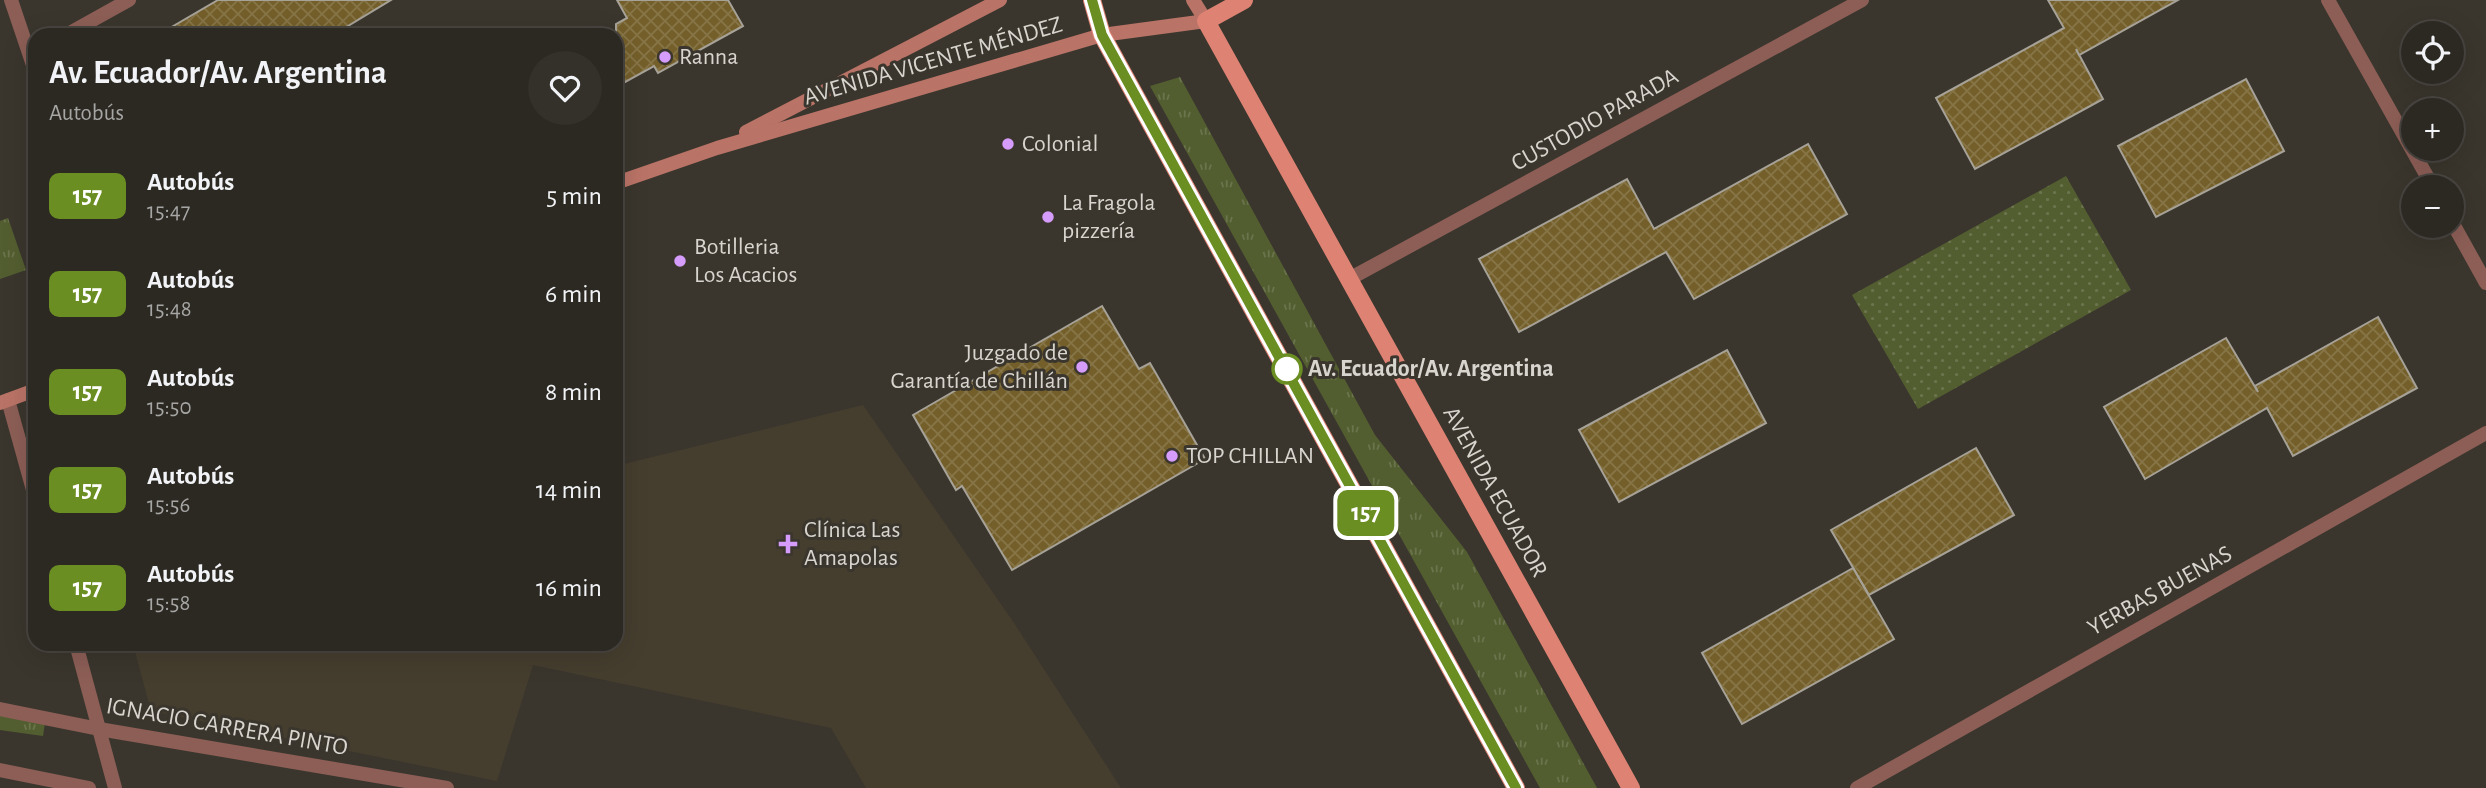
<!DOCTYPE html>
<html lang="es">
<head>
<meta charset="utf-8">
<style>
  :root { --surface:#2c2822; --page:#34302a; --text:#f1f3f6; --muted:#a6a6a5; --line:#484440 }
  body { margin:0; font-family:"Alegreya Sans",sans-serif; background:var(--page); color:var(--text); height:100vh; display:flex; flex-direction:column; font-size:26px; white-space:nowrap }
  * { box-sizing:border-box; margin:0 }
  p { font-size:23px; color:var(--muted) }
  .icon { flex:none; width:38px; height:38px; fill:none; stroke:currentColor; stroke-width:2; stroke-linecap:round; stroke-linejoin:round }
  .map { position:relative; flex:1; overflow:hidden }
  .panel { position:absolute; left:28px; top:28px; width:595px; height:623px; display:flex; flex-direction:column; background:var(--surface); border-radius:21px; box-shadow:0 7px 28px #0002,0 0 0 2px var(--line) }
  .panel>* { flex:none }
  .badge { padding:0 14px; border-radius:10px; font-size:24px; line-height:46px }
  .controls { position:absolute; left:2401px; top:21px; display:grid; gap:14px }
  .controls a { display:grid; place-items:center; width:63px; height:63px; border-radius:50%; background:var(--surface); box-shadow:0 7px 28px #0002,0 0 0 2px var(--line); font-size:35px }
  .map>.badge { position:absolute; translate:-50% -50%; box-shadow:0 0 0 4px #fff }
  .round { display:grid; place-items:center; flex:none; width:74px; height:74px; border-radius:37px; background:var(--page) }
  .head { display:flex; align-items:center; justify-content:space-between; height:119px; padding:0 21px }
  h1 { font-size:33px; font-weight:600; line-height:52px }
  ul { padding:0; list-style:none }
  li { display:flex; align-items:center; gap:21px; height:98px; padding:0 21px }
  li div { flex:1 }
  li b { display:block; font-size:26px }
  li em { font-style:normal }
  li .badge { min-width:77px; font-weight:700; text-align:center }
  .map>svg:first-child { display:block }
  .built { fill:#453e2f }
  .grass { fill:url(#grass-tufts) }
  .park { fill:url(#park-dots) }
  .building { fill:url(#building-cross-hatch); stroke:#a7a297; stroke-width:2 }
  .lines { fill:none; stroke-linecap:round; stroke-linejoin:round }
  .minor { stroke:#8c5e56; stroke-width:14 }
  .tertiary { stroke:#8c5e56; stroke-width:14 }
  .secondary { stroke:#ba7367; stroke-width:14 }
  .primary { stroke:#de8273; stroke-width:18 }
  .line-casing { stroke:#fff; stroke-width:16 }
  .line { stroke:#6b8e23; stroke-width:10 }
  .poi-dot { fill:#d59cfb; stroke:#3a362d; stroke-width:2.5 }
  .stop-dot { fill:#fff; stroke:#6b8e23; stroke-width:3.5 }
  .labels { text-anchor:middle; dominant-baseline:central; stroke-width:6; stroke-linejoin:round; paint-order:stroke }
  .poi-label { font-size:24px; fill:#d8d5cf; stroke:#3a362d; text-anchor:start }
  .street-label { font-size:24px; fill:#d8d5cf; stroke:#3a362d }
  .stop-label { font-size:24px; font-weight:bold; fill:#d8d5cf; stroke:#3a362d; text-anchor:start }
</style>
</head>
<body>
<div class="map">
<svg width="2486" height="788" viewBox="0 0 2486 788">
  <defs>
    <pattern id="grass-tufts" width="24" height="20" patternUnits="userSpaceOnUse" patternTransform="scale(1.75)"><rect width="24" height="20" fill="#535e30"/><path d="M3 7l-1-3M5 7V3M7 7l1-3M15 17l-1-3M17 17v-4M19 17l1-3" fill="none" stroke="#6b744d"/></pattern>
    <pattern id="park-dots" width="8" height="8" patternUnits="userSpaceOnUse" patternTransform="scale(1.75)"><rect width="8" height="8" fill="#535e30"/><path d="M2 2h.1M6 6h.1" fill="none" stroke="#6b744d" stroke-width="1.8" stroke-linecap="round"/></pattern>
    <pattern id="building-cross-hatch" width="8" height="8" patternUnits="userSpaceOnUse" patternTransform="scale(1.75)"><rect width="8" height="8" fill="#745f2a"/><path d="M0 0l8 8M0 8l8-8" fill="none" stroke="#877548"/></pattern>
  </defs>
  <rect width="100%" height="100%" fill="#3a362d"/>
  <path class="built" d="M 863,405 L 1014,623 L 1121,788 L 866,788 L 831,728 L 533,665 L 497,781 L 151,711 L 133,644 L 616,644 L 616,466 Z"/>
  <g class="grass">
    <path d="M 1180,77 L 1375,435 L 1467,552 L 1597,788 L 1540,788 L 1150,86 Z"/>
    <path d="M 8,218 L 26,270 L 0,279 L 0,221 Z"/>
    <path d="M 0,709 L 46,716 L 43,736 L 0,730 Z"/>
  </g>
  <path class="park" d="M 2066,176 L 2131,290 L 1918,409 L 1852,295 Z"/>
  <g class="building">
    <path d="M 218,0 L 391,0 L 333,35 L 158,35 Z"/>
    <path d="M 617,0 L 728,0 L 743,26 L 658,73 L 654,66 L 616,87 L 616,24 L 627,18 Z"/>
    <path d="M 2048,0 L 2178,0 L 2079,55 L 2076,49 L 2103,99 L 1975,169 L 1936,98 L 2064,28 Z"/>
    <path d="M 2246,79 L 2284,151 L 2156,217 L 2118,146 Z"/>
    <path d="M 1808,144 L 1847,214 L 1694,299 L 1666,252 L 1519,332 L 1479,259 L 1627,179 L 1654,229 Z"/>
    <path d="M 1102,306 L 1139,369 L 1150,363 L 1205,459 L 1012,570 L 962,486 L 956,490 L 913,415 Z"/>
    <path d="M 2378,317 L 2417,388 L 2293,456 L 2267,408 L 2145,479 L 2104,407 L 2226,338 L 2258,392 L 2255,386 Z"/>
    <path d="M 1727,350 L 1766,423 L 1619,502 L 1579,430 Z"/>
    <path d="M 1976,448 L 2014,515 L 1869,595 L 1831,530 Z"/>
    <path d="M 1853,568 L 1894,639 L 1742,724 L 1702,653 Z"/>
  </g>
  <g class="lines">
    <g class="minor">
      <path d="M 2328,0 L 2433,187"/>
      <path d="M 66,35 L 129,0"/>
      <path d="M 2452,222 L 2486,283"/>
      <path d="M 1349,279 L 1862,0"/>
      <path d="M 8,400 L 35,497"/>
      <path d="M 76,644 L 115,788"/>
      <path d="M 0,770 L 89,788"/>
      <path d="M 1857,788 L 2486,433"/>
    </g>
    <g class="tertiary">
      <path d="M 11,0 L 35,71"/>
      <path d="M 0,709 L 99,729 L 447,788"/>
    </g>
    <g class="secondary">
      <path d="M 746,132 L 1000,0"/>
      <path d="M 616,183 L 717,148 L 1102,35 L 1206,21 L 1193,0"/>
      <path d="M 0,403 L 35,390"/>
    </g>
    <g class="primary">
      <path d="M 1092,0 L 1102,35 L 1516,788"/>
      <path d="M 1244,0 L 1206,21 L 1631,788"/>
    </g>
  </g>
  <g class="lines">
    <g class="line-casing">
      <path id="line" d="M 1092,0 L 1102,35 L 1516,788"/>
    </g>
    <use href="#line" class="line"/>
  </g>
  <g class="poi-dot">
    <circle cx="665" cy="57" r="7"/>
    <circle cx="1008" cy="144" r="7"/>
    <circle cx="1048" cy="217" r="7"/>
    <circle cx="680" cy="261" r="7"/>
    <circle cx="1082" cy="367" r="7"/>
    <circle cx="1172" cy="456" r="7"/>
    <path d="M784.5 533.5h7v7h7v7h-7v7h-7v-7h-7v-7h7z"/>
  </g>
  <circle class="stop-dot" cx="1287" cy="369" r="14"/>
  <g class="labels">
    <g class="poi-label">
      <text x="679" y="57">Ranna</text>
      <text x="1022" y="144">Colonial</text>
      <text x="1062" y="203">La Fragola<tspan x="1062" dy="28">pizzería</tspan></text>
      <text x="694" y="247">Botilleria<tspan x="694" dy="28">Los Acacios</tspan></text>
      <text x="1068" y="353" text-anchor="end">Juzgado de<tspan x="1068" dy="28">Garantía de Chillán</tspan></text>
      <text x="1186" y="456">TOP CHILLAN</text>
      <text x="804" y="530">Clínica Las<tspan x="804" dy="28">Amapolas</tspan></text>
    </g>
    <g class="street-label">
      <text transform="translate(933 61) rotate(-16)">AVENIDA VICENTE MÉNDEZ</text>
      <text transform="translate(1595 120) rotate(-29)">CUSTODIO PARADA</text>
      <text transform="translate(1495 492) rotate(61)">AVENIDA ECUADOR</text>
      <text transform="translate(2160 591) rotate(-29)">YERBAS BUENAS</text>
      <text transform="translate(227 727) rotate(10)">IGNACIO CARRERA PINTO</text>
    </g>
    <g class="stop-label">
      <text x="1308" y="369">Av. Ecuador/Av. Argentina</text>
    </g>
  </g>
</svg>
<div class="controls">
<a><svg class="icon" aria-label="locate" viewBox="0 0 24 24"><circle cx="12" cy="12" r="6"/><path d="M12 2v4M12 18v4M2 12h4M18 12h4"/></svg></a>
<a>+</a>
<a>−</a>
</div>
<b class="badge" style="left:1366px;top:513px;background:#6b8e23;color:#fff">157</b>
<section class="panel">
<div class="head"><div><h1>Av. Ecuador/Av. Argentina</h1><p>Autobús</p></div><a class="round"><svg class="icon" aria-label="heart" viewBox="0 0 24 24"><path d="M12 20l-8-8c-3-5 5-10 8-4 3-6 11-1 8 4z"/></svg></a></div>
<ul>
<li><span class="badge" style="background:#6b8e23;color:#fff">157</span><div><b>Autobús</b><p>15:47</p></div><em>5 min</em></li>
<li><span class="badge" style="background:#6b8e23;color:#fff">157</span><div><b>Autobús</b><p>15:48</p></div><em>6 min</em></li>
<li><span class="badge" style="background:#6b8e23;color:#fff">157</span><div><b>Autobús</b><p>15:50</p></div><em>8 min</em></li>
<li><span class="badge" style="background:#6b8e23;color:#fff">157</span><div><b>Autobús</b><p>15:56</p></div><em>14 min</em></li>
<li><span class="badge" style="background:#6b8e23;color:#fff">157</span><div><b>Autobús</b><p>15:58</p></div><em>16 min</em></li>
</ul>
</section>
</div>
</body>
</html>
